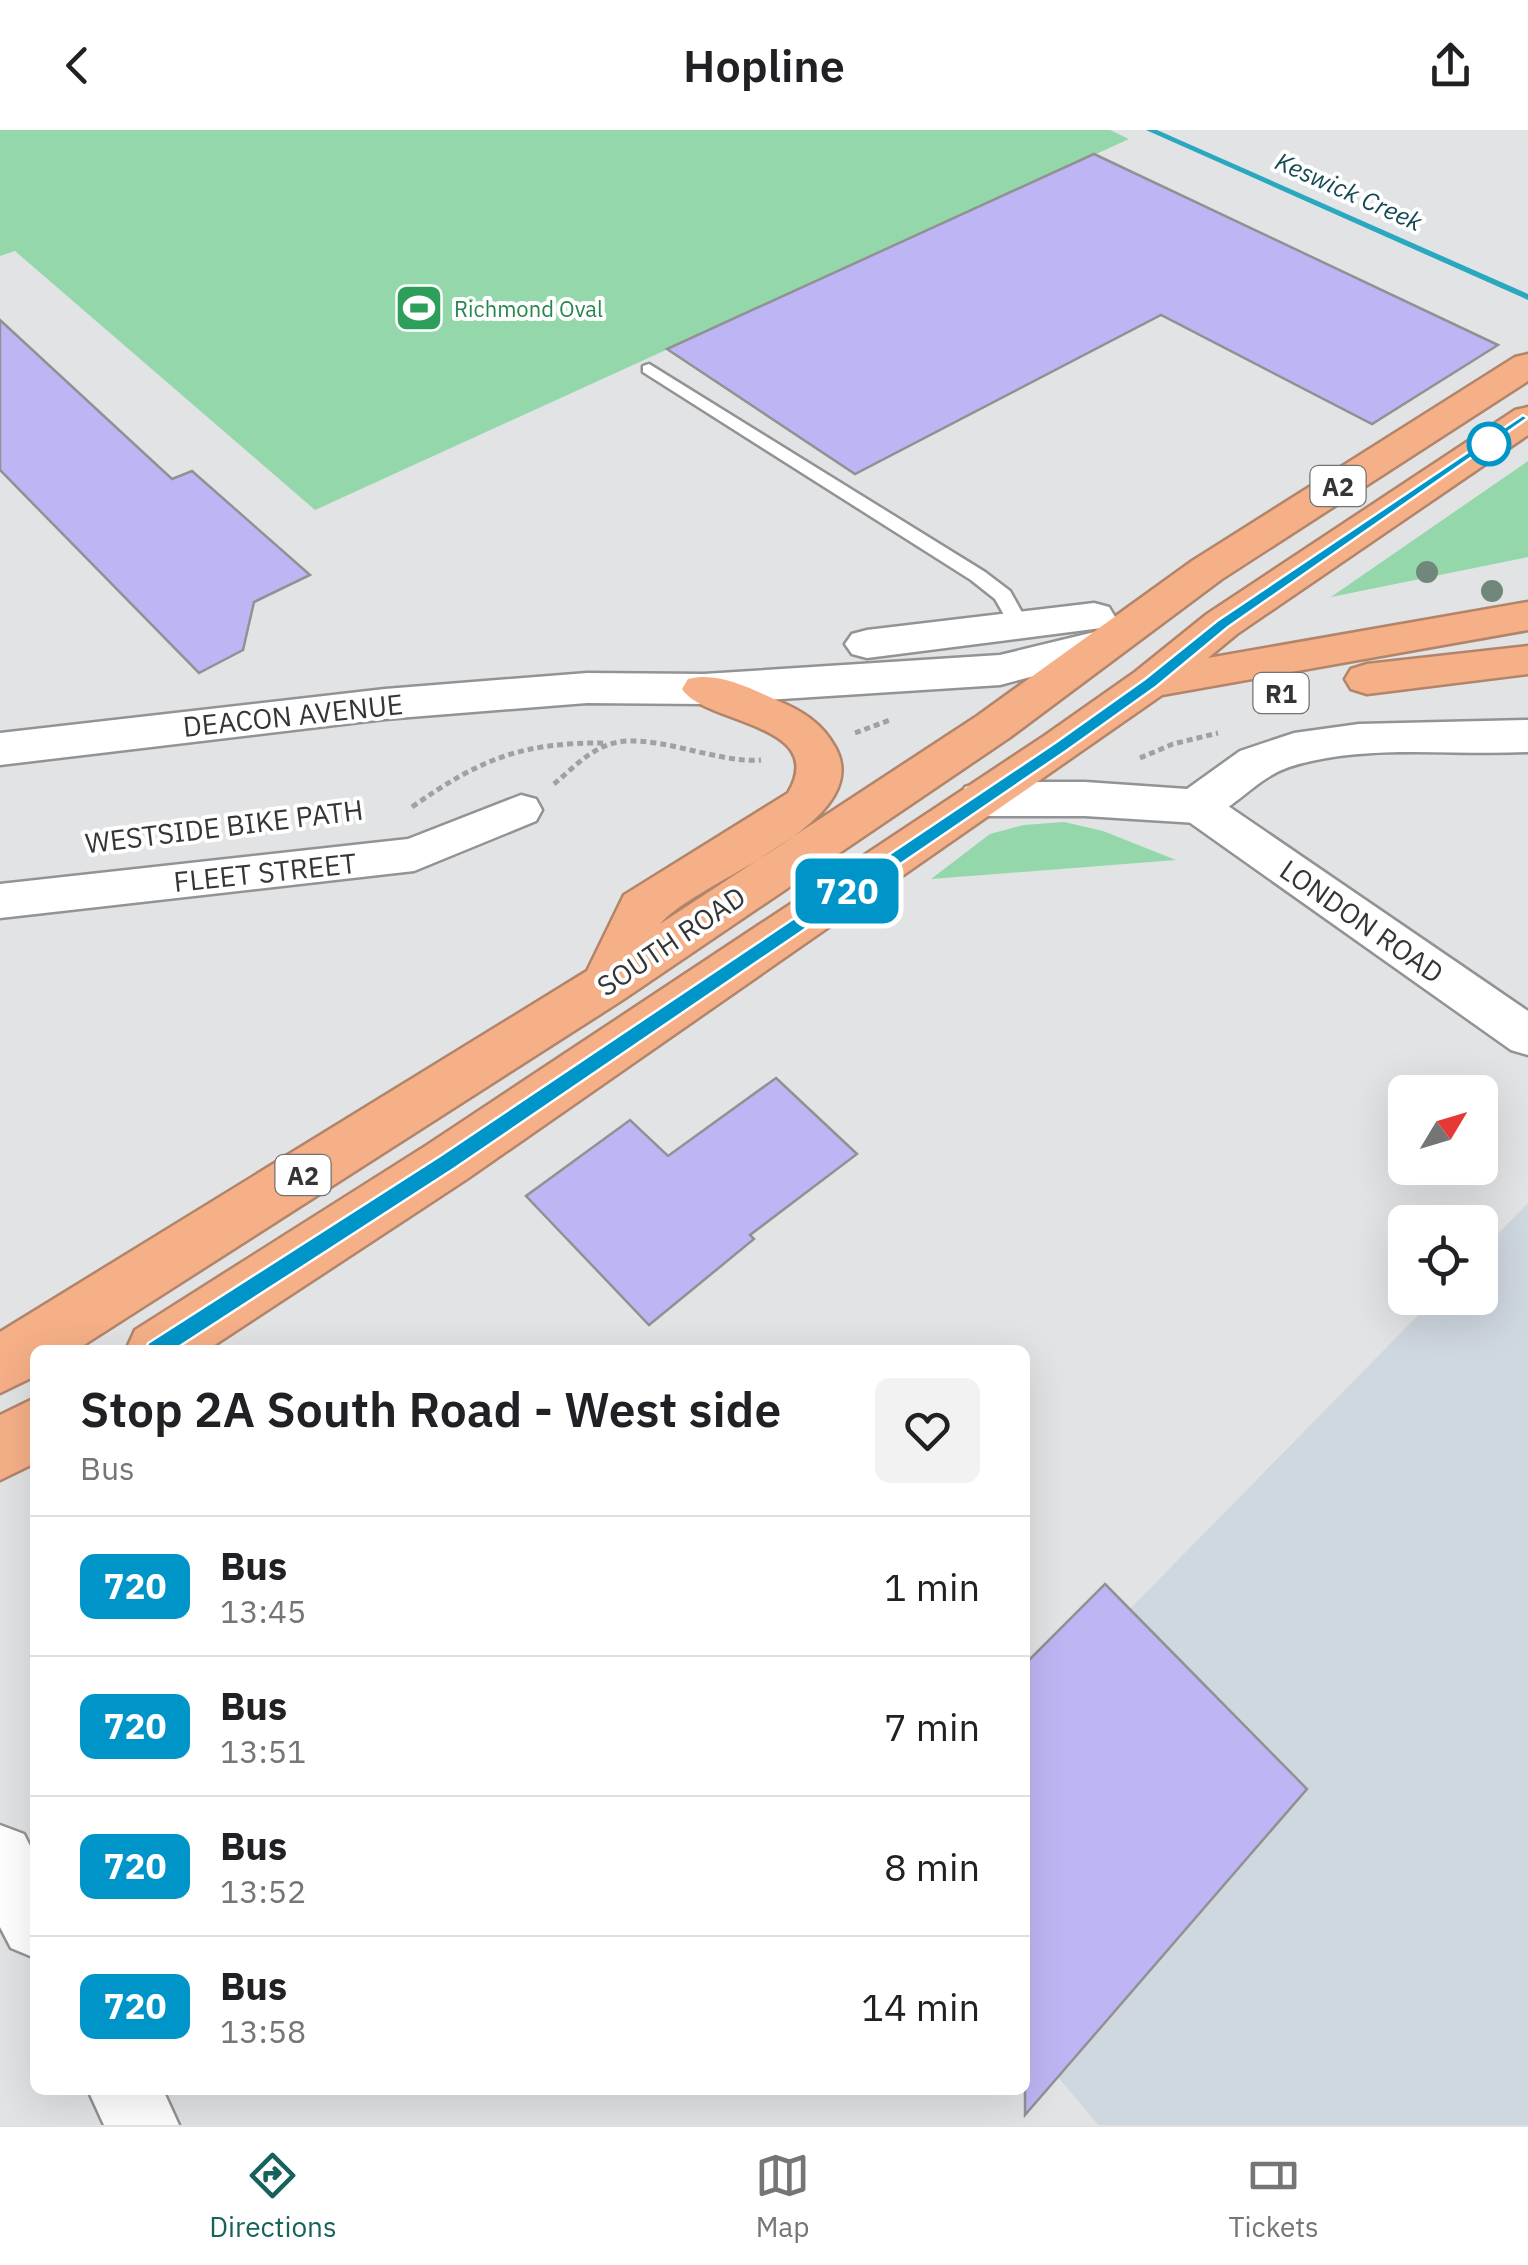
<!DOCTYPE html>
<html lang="en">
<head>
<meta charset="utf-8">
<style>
  :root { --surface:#fff; --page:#f2f2f2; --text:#202124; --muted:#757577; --line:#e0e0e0; --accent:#17635c }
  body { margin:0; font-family:"IBM Plex Sans",sans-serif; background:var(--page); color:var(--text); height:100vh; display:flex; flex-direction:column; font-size:38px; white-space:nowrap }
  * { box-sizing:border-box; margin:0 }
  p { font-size:32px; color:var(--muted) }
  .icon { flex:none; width:55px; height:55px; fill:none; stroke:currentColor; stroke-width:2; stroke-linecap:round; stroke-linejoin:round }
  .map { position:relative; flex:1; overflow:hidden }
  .side { position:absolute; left:30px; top:1215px; width:1000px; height:750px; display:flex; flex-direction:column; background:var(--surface); border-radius:15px; box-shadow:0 10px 40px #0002 }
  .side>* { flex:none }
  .badge { padding:0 20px; border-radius:15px; font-size:35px; line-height:65px }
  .needle { width:65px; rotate:52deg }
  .fabs { position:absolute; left:1388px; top:945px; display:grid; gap:20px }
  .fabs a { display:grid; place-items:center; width:110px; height:110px; border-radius:15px; background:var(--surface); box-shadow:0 10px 40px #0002; font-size:50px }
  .map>.badge { position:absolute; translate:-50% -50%; box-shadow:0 0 0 5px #fff }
  .round { display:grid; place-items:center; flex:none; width:105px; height:105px; border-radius:15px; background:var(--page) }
  .head { display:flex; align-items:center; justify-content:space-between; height:170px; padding:0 50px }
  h1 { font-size:48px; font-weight:600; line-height:75px }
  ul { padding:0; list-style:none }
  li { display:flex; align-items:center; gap:30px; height:140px; padding:0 50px; border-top:2px solid var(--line) }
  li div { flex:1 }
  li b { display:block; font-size:38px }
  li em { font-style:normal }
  li .badge { min-width:110px; font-weight:700; text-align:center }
  header { display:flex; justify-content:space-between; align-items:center; height:130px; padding:0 50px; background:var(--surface); font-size:45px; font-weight:600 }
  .dock { display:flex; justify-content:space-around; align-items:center; height:140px; border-top:2px solid var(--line); background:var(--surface); font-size:28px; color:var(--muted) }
  .dock a { display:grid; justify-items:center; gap:5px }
  .dock .current { color:var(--accent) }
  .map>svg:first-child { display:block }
  .built { fill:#cfd7df }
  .green { fill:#94d7ab }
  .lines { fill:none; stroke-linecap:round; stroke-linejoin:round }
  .stream { fill:#29a8bf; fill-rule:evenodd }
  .building { fill:#beb6f4; stroke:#919193; stroke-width:2.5 }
  .lane-casing { stroke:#929395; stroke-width:5 }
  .street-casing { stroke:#929395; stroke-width:5 }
  .secondary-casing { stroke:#929395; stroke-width:5 }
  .highway-casing { stroke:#b2856b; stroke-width:5 }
  .path { stroke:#a0a1a3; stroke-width:5; stroke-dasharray:6 4; stroke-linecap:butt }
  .lane { fill:#fff; fill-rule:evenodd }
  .street { fill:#fff; fill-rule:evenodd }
  .secondary { fill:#fff; fill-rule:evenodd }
  .highway { fill:#f6b088; fill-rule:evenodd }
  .tree { fill:#72877c }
  .line { fill:#0095c8; stroke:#fff; stroke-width:2.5 }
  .stop-dot { fill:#fff; stroke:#0095c8; stroke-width:5 }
  .labels { text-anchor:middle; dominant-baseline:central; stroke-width:8; stroke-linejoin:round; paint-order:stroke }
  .far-leisure-label { font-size:22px; fill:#27864d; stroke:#fff; text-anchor:start }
  .far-water-label { font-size:25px; font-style:italic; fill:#154953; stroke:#fff }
  .shield { fill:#fff; stroke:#727272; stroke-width:2.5 }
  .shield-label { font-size:25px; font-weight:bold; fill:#353536 }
  .street-label { font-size:28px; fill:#353536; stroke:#fff }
</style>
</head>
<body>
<header><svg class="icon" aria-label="back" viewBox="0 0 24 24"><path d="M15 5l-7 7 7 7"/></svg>Hopline<svg class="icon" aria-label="share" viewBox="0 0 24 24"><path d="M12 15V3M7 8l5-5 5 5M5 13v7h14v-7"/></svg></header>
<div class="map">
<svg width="1528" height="1995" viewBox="0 0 1528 1995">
  <rect width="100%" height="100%" fill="#e1e3e5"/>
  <path class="built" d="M 1528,1073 L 1528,1995 L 1098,1995 L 1025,1907 L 1025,1586 L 1435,1168 L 1480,1168 L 1480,1122 Z"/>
  <g class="green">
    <path d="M 0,0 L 1110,0 L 1129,9 L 315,380 L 15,121 L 0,126 Z"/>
    <path d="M 1528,331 L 1528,427 L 1331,467 Z"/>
    <path d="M 1064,692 L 1103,701 L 1176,730 L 931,749 L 990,704 L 1024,695 Z"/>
  </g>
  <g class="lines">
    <path class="stream" d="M 1146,0 L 1157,0 L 1528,164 L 1528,170 Z"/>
  </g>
  <g class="building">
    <path d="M 1094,24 L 1498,215 L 1372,294 L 1161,185 L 855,344 L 667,219 Z"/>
    <path d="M 0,190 L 172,349 L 192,341 L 310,445 L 254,472 L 243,520 L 199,543 L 0,340 Z"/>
    <path d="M 776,948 L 857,1024 L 750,1105 L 754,1109 L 649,1195 L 526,1066 L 630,990 L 668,1026 Z"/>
    <path d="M 1105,1454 L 1307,1659 L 1025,1985 L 1025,1534 Z"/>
  </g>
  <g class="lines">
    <g class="lane-casing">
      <path id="lane" d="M 649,234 L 985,442 L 1010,461 L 1029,495 L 1026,499 L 1012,499 L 995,469 L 971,450 L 643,242 L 643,236 Z"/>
    </g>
    <g class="street-casing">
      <g id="street">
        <path d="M 1197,661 L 1212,665 L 1528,881 L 1528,925 L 1511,920 L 1182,687 L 1176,676 L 1182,665 Z"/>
        <path d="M 521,665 L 536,669 L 542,680 L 536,691 L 414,741 L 0,788 L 0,754 L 408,709 Z"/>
        <path d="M 0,1695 L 24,1704 L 35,1726 L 35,1828 L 11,1818 L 0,1797 Z"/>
        <path d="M 88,1960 L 163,1960 L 179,1995 L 104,1995 Z"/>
      </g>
    </g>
    <g class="secondary-casing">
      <g id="secondary">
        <path d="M 1094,473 L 1109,477 L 1115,487 L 1109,497 L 867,528 L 852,524 L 845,514 L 852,504 L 867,500 Z"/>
        <path d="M 1103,500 L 1118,504 L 1125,514 L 1118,524 L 1000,555 L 704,574 L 587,573 L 385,589 L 0,635 L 0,603 L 385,559 L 587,543 L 704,544 L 1000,525 Z"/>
        <path d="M 1528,590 L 1528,622 C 1451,626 1363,613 1289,637 C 1254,649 1232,683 1197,693 L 1085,686 L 982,686 L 965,681 L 959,669 L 965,657 L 982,652 L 1085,652 L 1187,659 L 1240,621 L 1294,603 L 1359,594 Z"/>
      </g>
    </g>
    <g class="highway-casing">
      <g id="highway">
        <path d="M 1528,224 L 1528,251 L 1222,449 L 1009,608 L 624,869 L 76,1220 L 35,1220 L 35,1246 L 0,1263 L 0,1202 L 587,841 L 624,765 L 788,663 C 830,593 704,594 682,559 L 688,549 C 717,541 750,558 776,570 C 801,580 822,593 835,617 C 878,693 697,750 660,794 L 977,586 L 1192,431 L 1515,227 Z"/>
        <path d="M 1528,277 L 1528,305 L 1237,504 L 1208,528 L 1528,472 L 1528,500 L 1162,565 L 467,1049 L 207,1220 L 126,1220 L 135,1200 L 427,1015 L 1044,606 L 1135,542 L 1207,484 L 1515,280 Z"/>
        <path d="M 1528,516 L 1528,544 L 1367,564 L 1351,559 L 1345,549 L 1351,539 L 1367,534 Z"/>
        <path d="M 35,1268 L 35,1333 L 0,1350 L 0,1285 Z"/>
      </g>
    </g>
    <g class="path">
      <path d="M 855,603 L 890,590"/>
      <path d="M 1140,628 L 1173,614 L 1218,603"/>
      <path d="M 554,654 C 570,641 585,624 605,616 C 645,598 714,634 761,630"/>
      <path d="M 412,677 C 480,629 522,612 607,613"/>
    </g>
    <use href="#lane" class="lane"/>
    <use href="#street" class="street"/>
    <use href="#secondary" class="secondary"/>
    <use href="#highway" class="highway"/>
  </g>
  <g class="tree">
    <circle cx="1427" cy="442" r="11"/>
    <circle cx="1492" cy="461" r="11"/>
  </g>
  <path class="line" d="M 1523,285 L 1528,288 L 1228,497 L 1157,556 L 1066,621 L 455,1038 L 163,1227 L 148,1227 L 145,1220 L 148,1213 L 440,1026 L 1055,613 L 1145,549 L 1217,491 Z"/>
  <defs>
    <g id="stadium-square" transform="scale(2.5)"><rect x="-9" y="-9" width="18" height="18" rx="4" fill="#2e9e5b" stroke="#fff"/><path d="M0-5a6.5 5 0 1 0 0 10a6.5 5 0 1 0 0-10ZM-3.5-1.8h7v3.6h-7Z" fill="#fff"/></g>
  </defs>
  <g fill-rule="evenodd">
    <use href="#stadium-square" x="419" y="178"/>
  </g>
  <circle class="stop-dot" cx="1489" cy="314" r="20"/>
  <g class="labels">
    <g class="far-leisure-label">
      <text x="454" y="178">Richmond Oval</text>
    </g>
    <g class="far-water-label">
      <text transform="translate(1349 61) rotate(24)">Keswick Creek</text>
    </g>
    <g class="shield">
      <rect x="1310.5" y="336" width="55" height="40" rx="8"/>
      <rect x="1253.5" y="543" width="55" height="40" rx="8"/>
      <rect x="275.5" y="1025" width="55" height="40" rx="8"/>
    </g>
    <g class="shield-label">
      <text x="1338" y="356">A2</text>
      <text x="1281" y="563">R1</text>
      <text x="303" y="1045">A2</text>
    </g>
    <g class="street-label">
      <text transform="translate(293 585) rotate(-6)">DEACON AVENUE</text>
      <text transform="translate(224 696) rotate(-7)">WESTSIDE BIKE PATH</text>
      <text transform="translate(265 742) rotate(-6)">FLEET STREET</text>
      <text transform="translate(1362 791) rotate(35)">LONDON ROAD</text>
      <text transform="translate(671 811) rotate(-34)">SOUTH ROAD</text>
    </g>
  </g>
</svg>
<div class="fabs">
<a><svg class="needle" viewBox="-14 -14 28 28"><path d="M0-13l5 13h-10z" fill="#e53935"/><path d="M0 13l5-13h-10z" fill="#757577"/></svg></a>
<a><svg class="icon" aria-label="locate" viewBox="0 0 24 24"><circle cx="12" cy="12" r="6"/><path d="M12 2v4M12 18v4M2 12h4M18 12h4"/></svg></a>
</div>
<b class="badge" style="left:847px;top:761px;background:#0095c8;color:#fff">720</b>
<section class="side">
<div class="head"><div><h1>Stop 2A South Road - West side</h1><p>Bus</p></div><a class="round"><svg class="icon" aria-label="heart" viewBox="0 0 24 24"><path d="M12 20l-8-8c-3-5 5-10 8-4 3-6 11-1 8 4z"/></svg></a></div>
<ul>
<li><span class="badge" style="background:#0095c8;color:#fff">720</span><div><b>Bus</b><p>13:45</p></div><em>1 min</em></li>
<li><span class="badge" style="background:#0095c8;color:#fff">720</span><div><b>Bus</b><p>13:51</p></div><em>7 min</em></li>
<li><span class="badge" style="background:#0095c8;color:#fff">720</span><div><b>Bus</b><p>13:52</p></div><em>8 min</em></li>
<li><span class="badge" style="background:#0095c8;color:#fff">720</span><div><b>Bus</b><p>13:58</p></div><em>14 min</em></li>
</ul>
</section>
</div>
<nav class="dock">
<a class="current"><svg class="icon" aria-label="directions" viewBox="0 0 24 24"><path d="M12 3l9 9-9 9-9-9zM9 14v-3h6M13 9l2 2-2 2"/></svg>Directions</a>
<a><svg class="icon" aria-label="map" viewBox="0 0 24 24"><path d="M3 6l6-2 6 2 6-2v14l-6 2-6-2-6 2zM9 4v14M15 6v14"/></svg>Map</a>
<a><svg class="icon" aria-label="tickets" viewBox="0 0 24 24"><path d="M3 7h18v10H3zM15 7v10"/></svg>Tickets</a>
</nav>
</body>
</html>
